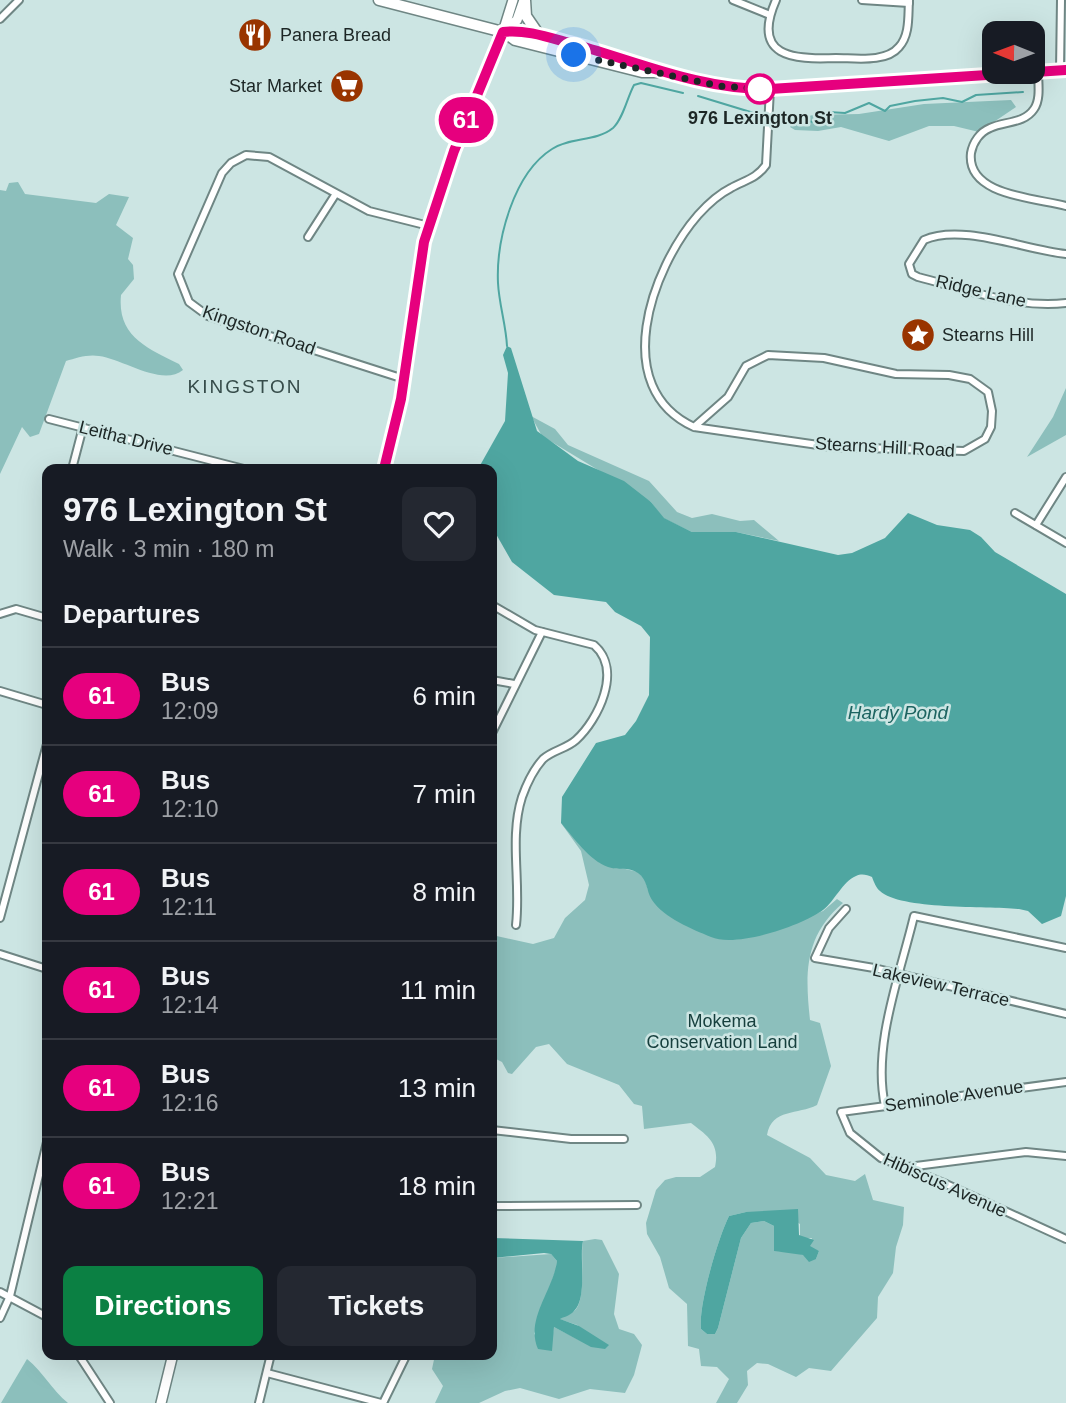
<!DOCTYPE html>
<html lang="en">
<head>
<meta charset="utf-8">
<style>
  :root { --surface:#171b24; --page:#242831; --text:#f1f3f6; --muted:#9ea1a6; --line:#363941; --accent:#0b8043 }
  body { margin:0; font-family:Arial,sans-serif; background:var(--page); color:var(--text); height:100vh; display:flex; flex-direction:column; font-size:26px; white-space:nowrap }
  * { box-sizing:border-box; margin:0 }
  p { font-size:23px; color:var(--muted) }
  .icon { flex:none; width:38px; height:38px; fill:none; stroke:currentColor; stroke-width:2; stroke-linecap:round; stroke-linejoin:round }
  .map { position:relative; flex:1; overflow:hidden }
  .sheet { position:absolute; left:42px; top:464px; width:455px; height:896px; display:flex; flex-direction:column; background:var(--surface); border-radius:14px; box-shadow:0 7px 28px #0002 }
  .sheet>* { flex:none }
  .badge { padding:0 14px; border-radius:23px; font-size:24px; line-height:46px }
  .needle { width:46px; rotate:271deg }
  .tools { position:absolute; left:982px; top:21px; display:grid; gap:14px }
  .tools a { display:grid; place-items:center; width:63px; height:63px; border-radius:14px; background:var(--surface); box-shadow:0 7px 28px #0002; font-size:35px }
  .you { position:absolute; width:35px; height:35px; margin:-18px; border:5px solid #fff; border-radius:50%; background:#1a73e8; box-shadow:0 0 0 10px #1a73e833 }
  .map>.badge { position:absolute; translate:-50% -50%; box-shadow:0 0 0 4px #fff }
  h2 { padding:0 21px; font-size:26px; line-height:63px }
  .round { display:grid; place-items:center; flex:none; width:74px; height:74px; border-radius:14px; background:var(--page) }
  .summary { display:flex; align-items:center; justify-content:space-between; height:119px; padding:0 21px }
  h1 { font-size:33px; font-weight:700; line-height:52px }
  .primary-button { display:flex; gap:14px; margin-top:auto; padding:14px 21px }
  .primary-button a { flex:1; height:80px; border-radius:14px; background:var(--accent); color:#fff; font-size:28px; font-weight:700; line-height:80px; text-align:center }
  .primary-button a+a { background:var(--page); color:var(--text) }
  ul { padding:0; list-style:none }
  li { display:flex; align-items:center; gap:21px; height:98px; padding:0 21px; border-top:2px solid var(--line) }
  li div { flex:1 }
  li b { display:block; font-size:26px }
  li em { font-style:normal }
  li .badge { min-width:77px; font-weight:700; text-align:center }
  .map>svg:first-child { display:block }
  .green { fill:#8cbfbc; fill-rule:evenodd }
  .water { fill:#4fa6a1 }
  .lines { fill:none; stroke-linecap:round; stroke-linejoin:round }
  .stream { stroke:#4fa6a1; stroke-width:2 }
  .minor-casing { stroke:#6f8684; stroke-width:10 }
  .secondary-casing { stroke:#6f8684; stroke-width:12 }
  .primary-casing { stroke:#6f8684; stroke-width:13 }
  .minor { stroke:#fff; stroke-width:6 }
  .secondary { stroke:#fff; stroke-width:9 }
  .primary { stroke:#fff; stroke-width:10 }
  .line-casing { stroke:#fff; stroke-width:16 }
  .line { stroke:#e6007e; stroke-width:10 }
  .walk { stroke:#1c2625; stroke-width:7; stroke-dasharray:0 12.6 }
  .stop-dot { fill:#fff; stroke:#e6007e; stroke-width:3.5 }
  .labels { text-anchor:middle; dominant-baseline:central; stroke-width:5; stroke-linejoin:round; paint-order:stroke }
  .poi-label { font-size:18px; fill:#1c2625; stroke:#cce5e3; text-anchor:start }
  .stop-label { font-size:18px; font-weight:bold; fill:#1c2625; stroke:#cce5e3 }
  .street-label { font-size:18px; fill:#1c2625; stroke:#cce5e3 }
  .park-label { font-size:18px; fill:#163f3d; stroke:#cce5e3 }
  .neighbourhood-label { font-size:19px; letter-spacing:2px; fill:#364c4a; stroke:#cce5e3 }
  .water-label { font-size:19px; font-style:italic; fill:#1d6461; stroke:#cce5e3 }
</style>
</head>
<body>
<div class="map">
<svg width="1066" height="1403" viewBox="0 0 1066 1403">
  <rect width="100%" height="100%" fill="#cce5e3"/>
  <g class="green">
    <path d="M 1011,100 L 1016,107 L 979,132 L 954,126 L 929,126 L 889,141 L 841,127 L 818,131 L 795,130 L 790,127 L 797,119 L 813,115 L 859,114 L 924,104 Z"/>
    <path d="M 18,182 L 25,194 L 96,203 L 109,194 L 129,197 L 116,225 L 133,238 L 128,259 L 133,265 L 134,279 L 121,295 C 117,336 147,348 179,364 L 183,370 C 162,387 123,359 99,356 C 88,354 76,358 66,361 L 39,434 L 30,437 L 22,427 L 0,474 L 0,190 L 6,191 L 9,183 Z"/>
    <path d="M 1066,388 L 1066,435 L 1027,457 L 1053,417 Z"/>
    <path d="M 531,416 L 555,429 L 568,445 L 649,481 L 677,512 L 692,518 L 712,514 L 740,521 L 754,520 L 779,541 L 736,532 L 692,532 L 663,518 L 651,502 L 542,436 Z"/>
    <path d="M 561,823 L 600,863 L 638,872 L 645,879 L 648,890 L 660,908 L 689,927 L 757,936 L 823,911 L 837,899 L 843,903 C 804,936 805,974 810,1020 L 820,1023 L 831,1066 L 817,1105 C 798,1115 772,1108 767,1135 L 810,1158 L 826,1175 L 855,1181 L 865,1174 L 873,1200 L 904,1207 L 903,1225 L 896,1247 L 893,1273 L 878,1297 L 877,1318 L 831,1371 L 809,1368 L 796,1377 L 768,1364 L 757,1363 L 747,1371 L 748,1385 L 737,1403 L 716,1403 L 729,1379 L 717,1367 L 701,1366 L 699,1349 L 688,1346 L 687,1304 L 669,1288 L 660,1257 L 647,1234 L 646,1223 L 656,1190 L 665,1180 L 676,1177 L 700,1177 L 715,1167 C 720,1144 708,1136 691,1123 L 644,1129 L 642,1106 L 634,1104 L 619,1085 L 567,1064 L 549,1044 L 536,1047 L 512,1074 L 508,1073 L 502,1062 L 492,1057 L 492,935 L 533,944 L 554,938 L 565,918 L 585,900 L 589,885 L 581,851 ZM 746,1212 L 782,1212 L 800,1224 L 800,1238 L 812,1238 L 809,1245 L 812,1250 L 819,1251 L 816,1259 L 794,1252 L 774,1251 L 774,1226 L 764,1221 L 751,1223 L 741,1238 L 718,1328 L 715,1334 L 707,1334 L 701,1329 C 698,1306 718,1238 729,1216 Z"/>
    <path d="M 595,1239 L 602,1240 L 619,1274 L 614,1314 L 619,1329 L 634,1334 L 642,1345 L 634,1375 L 625,1393 L 590,1389 L 559,1399 L 520,1388 L 505,1391 L 479,1403 L 435,1403 L 443,1386 L 432,1369 L 435,1355 L 492,1354 L 492,1258 L 551,1254 L 557,1261 L 556,1269 L 534,1334 L 551,1345 L 554,1327 L 581,1341 L 596,1339 L 577,1325 L 559,1319 C 564,1315 569,1315 574,1311 C 587,1302 580,1253 583,1241 Z"/>
    <path d="M 27,1359 C 43,1372 52,1390 68,1403 L 1,1403 Z"/>
  </g>
  <g class="water">
    <path d="M 507,346 L 511,348 L 537,431 L 578,461 L 624,481 L 651,502 L 664,518 L 692,532 L 736,532 L 838,555 L 852,553 L 885,538 L 908,513 L 937,525 L 970,530 L 981,537 L 995,552 L 1066,594 L 1066,896 L 1061,916 L 1042,924 L 1028,911 L 1019,909 C 989,906 900,910 880,891 C 876,888 874,882 872,877 C 867,875 862,873 856,876 C 842,882 835,901 823,910 C 801,926 736,948 711,937 C 692,929 664,918 652,900 C 646,891 648,880 638,873 C 628,866 618,871 608,867 C 589,860 574,838 561,823 L 562,797 L 596,743 L 625,735 L 636,721 L 649,695 L 650,637 L 641,626 L 615,612 L 606,602 L 554,595 L 512,562 L 492,527 L 492,469 L 478,469 L 505,421 L 508,373 L 503,355 Z"/>
    <path d="M 798,1209 L 799,1235 L 814,1240 L 810,1246 L 819,1251 L 816,1259 L 809,1262 L 803,1255 L 774,1251 L 774,1226 L 764,1221 L 751,1223 L 741,1238 L 718,1328 L 715,1334 L 707,1334 L 701,1329 C 698,1306 718,1238 729,1216 L 746,1212 Z"/>
    <path d="M 492,1238 L 583,1241 C 579,1256 588,1298 574,1311 C 570,1316 563,1317 560,1319 L 579,1326 L 609,1345 L 605,1349 L 591,1347 L 554,1327 L 552,1351 L 538,1349 C 525,1319 553,1291 557,1261 L 551,1254 L 544,1253 L 492,1258 Z"/>
  </g>
  <g class="lines">
    <g class="stream">
      <path d="M 698,96 L 767,117"/>
      <path d="M 773,117 L 814,122 L 828,112 L 845,113 L 869,103 L 885,111 L 890,106 L 915,101 L 943,98 L 962,102 L 976,95 L 1023,92"/>
      <path d="M 507,346 C 506,325 499,304 498,283 C 496,239 514,173 552,149 C 570,137 596,142 613,128 C 623,119 627,98 634,85 L 641,83 L 683,93"/>
    </g>
    <g class="minor-casing">
      <g id="minor">
        <path d="M 733,0 L 770,15"/>
        <path d="M 776,0 C 751,57 793,60 836,58 C 855,58 886,63 899,47 C 910,35 908,16 909,0"/>
        <path d="M 862,0 L 909,3"/>
        <path d="M 0,19 L 19,0"/>
        <path d="M 1060,70 L 1061,0"/>
        <path d="M 1038,71 C 1038,83 1041,99 1034,109 C 1024,124 1004,121 990,128 C 980,132 973,142 971,153 C 966,196 1037,198 1066,206"/>
        <path d="M 308,237 L 335,195"/>
        <path d="M 1066,254 C 1025,250 962,223 924,240 L 909,264 L 912,274 L 918,277 C 965,289 1017,309 1066,303"/>
        <path d="M 404,379 L 208,316 L 189,302 L 178,274 L 222,173 L 231,163 L 246,155 L 269,157 L 369,211 L 429,226"/>
        <path d="M 49,419 L 244,469"/>
        <path d="M 694,427 L 728,397 L 746,366 L 768,355 L 824,358 L 896,374 L 949,375 L 970,379 L 988,392 L 992,411 L 991,427 L 985,439 L 964,451 L 832,447 L 694,427 C 609,388 651,269 698,215 C 707,205 719,194 731,188 C 745,180 756,179 766,165 L 770,89"/>
        <path d="M 72,469 L 83,427"/>
        <path d="M 1015,513 L 1066,543"/>
        <path d="M 1036,525 L 1066,477"/>
        <path d="M 492,605 L 535,630 L 594,645 C 623,670 598,720 576,740 C 566,749 553,750 543,759 C 533,770 527,783 522,797 C 509,838 521,881 516,925"/>
        <path d="M 0,614 L 16,609 L 47,618"/>
        <path d="M 492,680 L 514,684"/>
        <path d="M 0,691 L 47,705"/>
        <path d="M 492,733 L 542,632"/>
        <path d="M 846,909 L 829,928 L 815,958 L 874,968 L 1066,1014"/>
        <path d="M 0,918 L 47,744"/>
        <path d="M 0,954 L 47,969"/>
        <path d="M 1066,1082 L 841,1112 L 850,1133 L 881,1158 L 946,1184 L 1066,1239"/>
        <path d="M 885,1106 C 872,1046 900,975 914,916 L 1066,948"/>
        <path d="M 492,1130 L 571,1139 L 624,1139"/>
        <path d="M 908,1167 L 1026,1152 L 1066,1156"/>
        <path d="M 492,1206 L 637,1205"/>
        <path d="M 0,1292 L 47,1317"/>
        <path d="M 0,1318 L 10,1296 L 47,1142"/>
        <path d="M 78,1354 L 110,1403"/>
        <path d="M 267,1373 L 381,1403"/>
        <path d="M 259,1403 L 271,1354"/>
        <path d="M 383,1403 L 407,1354"/>
      </g>
    </g>
    <g class="secondary-casing">
      <g id="secondary">
        <path d="M 503,32 L 517,20 L 524,0"/>
        <path d="M 384,469 L 401,399 L 424,242 L 454,151 L 503,32 L 513,0"/>
        <path d="M 161,1403 L 173,1354"/>
      </g>
    </g>
    <g class="primary-casing">
      <g id="primary">
        <path d="M 379,0 L 503,32 C 528,29 553,39 577,45 C 641,63 702,90 770,89 L 1066,70"/>
        <path d="M 525,0 L 526,16 L 539,35"/>
        <path d="M 504,32 L 515,40 L 642,72 L 657,72"/>
      </g>
    </g>
    <use href="#minor" class="minor"/>
    <use href="#secondary" class="secondary"/>
    <use href="#primary" class="primary"/>
  </g>
  <g class="lines">
    <g class="line-casing">
      <path id="line" d="M 384,469 L 401,399 L 424,242 L 454,151 L 503,32 C 528,29 553,39 577,45 C 641,63 702,90 770,89 L 1066,70"/>
    </g>
    <use href="#line" class="line"/>
    <path class="walk" d="M 574,55 L 720,86 L 760,89"/>
  </g>
  <defs>
    <g id="restaurant-disc" transform="scale(1.75)"><circle r="9.5" fill="#993400" stroke="#cce5e3"/><path d="M-5-6h1v4h1v-4h1v4h1v-4h1v5L-1.5 .5V6h-2V.5L-5-1ZM5-6V6H3V1.5H1.5Q1.5-4 5-6Z" fill="#fff"/></g>
    <g id="supermarket-disc" transform="scale(1.75)"><circle r="9.5" fill="#993400" stroke="#cce5e3"/><path d="M-6-5.5h2.5l.6 2H6L4.5 2H-2.5L-4.4-4H-6ZM-1.5 3.2a1.3 1.3 0 1 0 .1 0ZM3 3.2a1.3 1.3 0 1 0 .1 0Z" fill="#fff"/></g>
    <g id="sight-disc" transform="scale(1.75)"><circle r="9.5" fill="#993400" stroke="#cce5e3"/><path d="M0-6L1.8-2.2L6-1.7L2.9 1.2L3.7 5.4L0 3.3L-3.7 5.4L-2.9 1.2L-6-1.7L-1.8-2.2Z" fill="#fff"/></g>
  </defs>
  <g fill-rule="evenodd">
    <use href="#restaurant-disc" x="255" y="35"/>
    <use href="#supermarket-disc" x="347" y="86"/>
    <use href="#sight-disc" x="918" y="335"/>
  </g>
  <circle class="stop-dot" cx="760" cy="89" r="14"/>
  <g class="labels">
    <g class="poi-label">
      <text x="280" y="35">Panera Bread</text>
      <text x="322" y="86" text-anchor="end">Star Market</text>
      <text x="942" y="335">Stearns Hill</text>
    </g>
    <g class="stop-label">
      <text x="760" y="118">976 Lexington St</text>
    </g>
    <g class="street-label">
      <text transform="translate(981 291) rotate(13)">Ridge Lane</text>
      <text transform="translate(259 330) rotate(19)">Kingston Road</text>
      <text transform="translate(126 438) rotate(14)">Leitha Drive</text>
      <text transform="translate(885 447) rotate(3)">Stearns Hill Road</text>
      <text transform="translate(941 985) rotate(13)">Lakeview Terrace</text>
      <text transform="translate(954 1096) rotate(-8)">Seminole Avenue</text>
      <text transform="translate(945 1185) rotate(24)">Hibiscus Avenue</text>
    </g>
    <g class="park-label">
      <text x="722" y="1021">Mokema<tspan x="722" dy="21">Conservation Land</tspan></text>
    </g>
    <g class="neighbourhood-label">
      <text x="245" y="386">KINGSTON</text>
    </g>
    <g class="water-label">
      <text x="898" y="712">Hardy Pond</text>
    </g>
  </g>
</svg>
<div class="tools">
<a><svg class="needle" viewBox="-14 -14 28 28"><path d="M0-13l5 13h-10z" fill="#e53935"/><path d="M0 13l5-13h-10z" fill="#9ea1a6"/></svg></a>
</div>
<div class="you" style="left:574px;top:55px"></div>
<b class="badge" style="left:466px;top:120px;background:#e6007e;color:#fff">61</b>
<section class="sheet">
<div class="summary"><div><h1>976 Lexington St</h1><p>Walk · 3 min · 180 m</p></div><a class="round"><svg class="icon" aria-label="heart" viewBox="0 0 24 24"><path d="M12 20l-8-8c-3-5 5-10 8-4 3-6 11-1 8 4z"/></svg></a></div>
<h2>Departures</h2>
<ul>
<li><span class="badge" style="background:#e6007e;color:#fff">61</span><div><b>Bus</b><p>12:09</p></div><em>6 min</em></li>
<li><span class="badge" style="background:#e6007e;color:#fff">61</span><div><b>Bus</b><p>12:10</p></div><em>7 min</em></li>
<li><span class="badge" style="background:#e6007e;color:#fff">61</span><div><b>Bus</b><p>12:11</p></div><em>8 min</em></li>
<li><span class="badge" style="background:#e6007e;color:#fff">61</span><div><b>Bus</b><p>12:14</p></div><em>11 min</em></li>
<li><span class="badge" style="background:#e6007e;color:#fff">61</span><div><b>Bus</b><p>12:16</p></div><em>13 min</em></li>
<li><span class="badge" style="background:#e6007e;color:#fff">61</span><div><b>Bus</b><p>12:21</p></div><em>18 min</em></li>
</ul>
<div class="primary-button"><a>Directions</a><a>Tickets</a></div>
</section>
</div>
</body>
</html>
